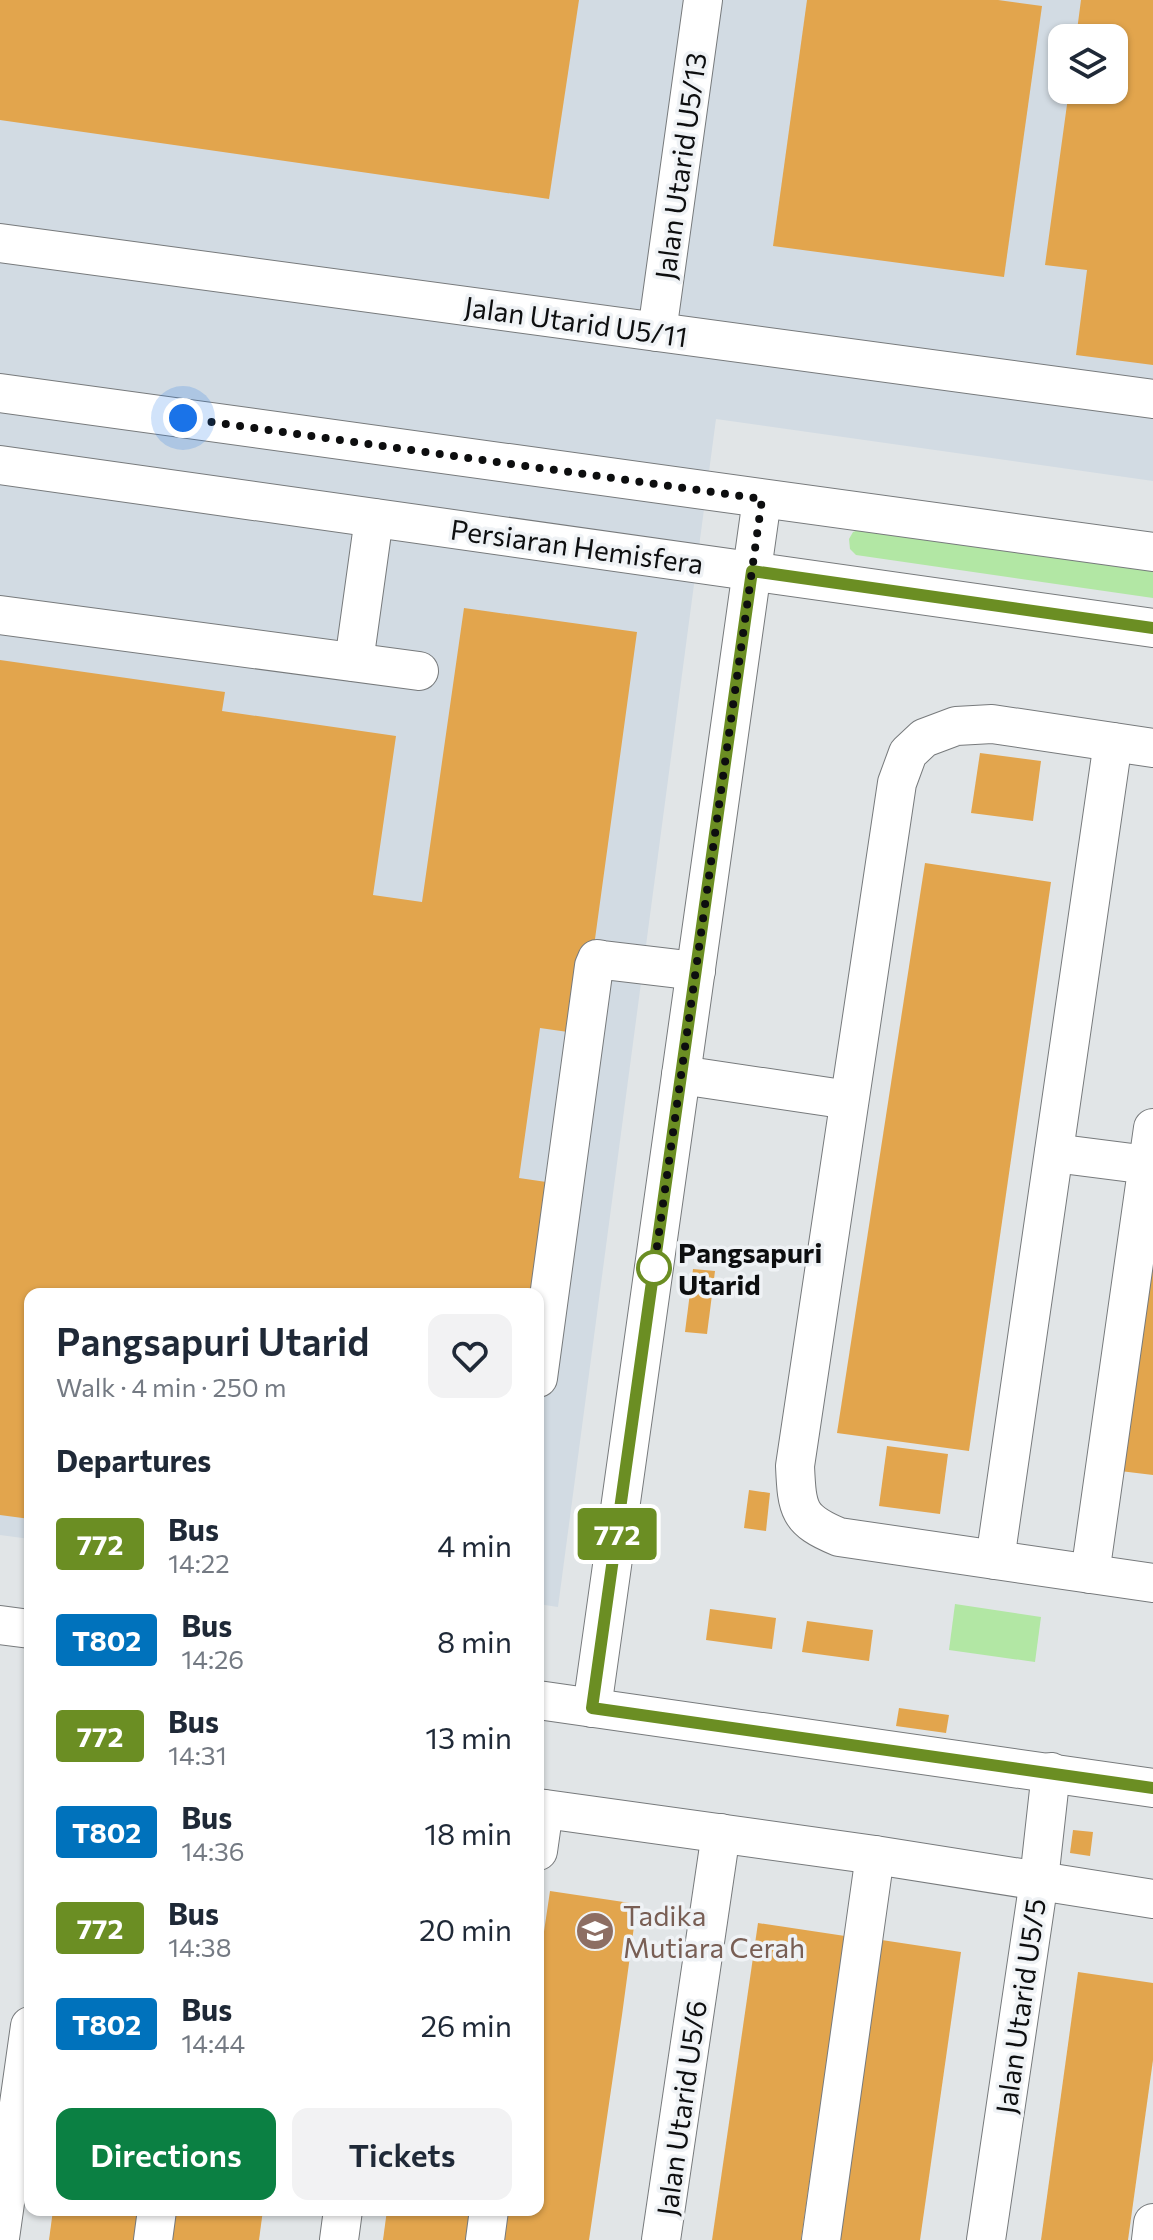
<!DOCTYPE html>
<html lang="en">
<head>
<meta charset="utf-8">
<style>
  :root { --surface:#fff; --page:#f2f2f3; --text:#1f2937; --muted:#747a83; --accent:#0b8043 }
  body { margin:0; font-family:Commissioner,sans-serif; background:var(--page); color:var(--text); height:100vh; display:flex; flex-direction:column; font-size:30px; white-space:nowrap }
  * { box-sizing:border-box; margin:0 }
  p { font-size:26px; color:var(--muted) }
  .icon { flex:none; width:44px; height:44px; fill:none; stroke:currentColor; stroke-width:2; stroke-linecap:round; stroke-linejoin:round }
  .map { position:relative; flex:1; overflow:hidden }
  .sheet { position:absolute; left:24px; top:1288px; width:520px; height:928px; display:flex; flex-direction:column; background:var(--surface); border-radius:16px; box-shadow:0 2px 6px #0004 }
  .sheet>* { flex:none }
  .badge { padding:0 16px; border-radius:6px; font-size:28px; line-height:52px }
  .fabs { position:absolute; left:1048px; top:24px; display:grid; gap:16px }
  .fabs a { display:grid; place-items:center; width:80px; height:80px; border-radius:16px; background:var(--surface); box-shadow:0 2px 6px #0004; font-size:40px }
  .you { position:absolute; width:40px; height:40px; margin:-20px; border:6px solid #fff; border-radius:50%; background:#1a73e8; box-shadow:0 0 0 12px #1a73e833 }
  .map>.badge { position:absolute; translate:-50% -50%; box-shadow:0 0 0 4px #fff }
  h2 { padding:0 32px; font-size:30px; line-height:72px }
  .round { display:grid; place-items:center; flex:none; width:84px; height:84px; border-radius:16px; background:var(--page) }
  .overview { display:flex; align-items:center; justify-content:space-between; height:136px; padding:0 32px }
  h1 { font-size:38px; font-weight:600; line-height:60px }
  .cta { display:flex; gap:16px; margin-top:auto; padding:16px 32px }
  .cta a { flex:1; height:92px; border-radius:16px; background:var(--accent); color:#fff; font-size:32px; font-weight:600; line-height:92px; text-align:center }
  .cta a+a { background:var(--page); color:var(--text) }
  ul { padding:0; list-style:none }
  li { display:flex; align-items:center; gap:24px; height:96px; padding:0 32px }
  li div { flex:1 }
  li b { display:block; font-size:30px }
  li em { font-style:normal }
  li .badge { min-width:88px; font-weight:700; text-align:center }
  .map>svg:first-child { display:block }
  .built { fill:#d2dbe3; fill-rule:evenodd }
  .green { fill:#b2e7a4 }
  .building { fill:#e2a54d }
  .lines { fill:none; stroke-linecap:round; stroke-linejoin:round }
  .minor-casing { stroke:#777a7c; stroke-width:40 }
  .minor { stroke:#fff; stroke-width:38 }
  .line-casing { stroke:#fff; stroke-width:18 }
  .line { stroke:#6b8e23; stroke-width:12 }
  .walk { stroke:#0d0e0f; stroke-width:8; stroke-dasharray:0 14.4 }
  .stop-dot { fill:#fff; stroke:#6b8e23; stroke-width:4 }
  .labels { text-anchor:middle; dominant-baseline:central; stroke-width:7; stroke-linejoin:round; paint-order:stroke }
  .street-label { font-size:28px; fill:#0d0e0f; stroke:#eff2f5 }
  .stop-label { font-size:28px; font-weight:bold; fill:#0d0e0f; stroke:#eff2f5; text-anchor:start }
  .education-label { font-size:28px; fill:#785e54; stroke:#eff2f5; text-anchor:start }
</style>
</head>
<body>
<div class="map">
<svg width="1153" height="2240" viewBox="0 0 1153 2240">
  <rect width="100%" height="100%" fill="#e1e5e7"/>
  <path class="built" d="M 0,0 L 1153,0 L 1153,481 L 716,419 L 558,1607 L 538,1604 L 538,1294 L 30,1294 L 30,1539 L 0,1535 ZM 1062,38 L 1114,38 L 1114,90 L 1062,90 Z"/>
  <g class="green">
    <path d="M 861,529 L 1153,570 L 1153,598 L 856,555 L 850,549 L 849,539 L 853,532 Z"/>
    <path d="M 955,1604 L 1041,1617 L 1035,1662 L 949,1650 Z"/>
  </g>
  <g class="building">
    <path d="M 0,0 L 579,0 L 549,199 L 0,120 Z"/>
    <path d="M 807,0 L 998,0 L 1042,6 L 1004,277 L 773,246 Z"/>
    <path d="M 1081,0 L 1153,0 L 1153,365 L 1076,355 L 1087,270 L 1045,265 L 1069,90 L 1114,90 L 1114,38 L 1076,38 Z"/>
    <path d="M 464,608 L 637,632 L 582,1034 L 540,1028 L 519,1178 L 560,1184 L 538,1294 L 30,1294 L 30,1519 L 0,1515 L 0,660 L 225,692 L 222,711 L 396,736 L 373,895 L 422,902 Z"/>
    <path d="M 980,753 L 1041,761 L 1033,821 L 971,813 Z"/>
    <path d="M 925,863 L 1051,882 L 969,1451 L 837,1433 Z"/>
    <path d="M 693,1269 L 715,1271 L 707,1334 L 685,1332 Z"/>
    <path d="M 1151,1269 L 1153,1270 L 1153,1475 L 1120,1471 Z"/>
    <path d="M 887,1446 L 948,1454 L 940,1514 L 879,1506 Z"/>
    <path d="M 749,1490 L 770,1493 L 766,1531 L 744,1528 Z"/>
    <path d="M 710,1609 L 776,1618 L 772,1649 L 706,1640 Z"/>
    <path d="M 807,1621 L 873,1630 L 869,1661 L 802,1652 Z"/>
    <path d="M 899,1708 L 949,1715 L 946,1733 L 896,1726 Z"/>
    <path d="M 1073,1830 L 1093,1832 L 1090,1856 L 1070,1853 Z"/>
    <path d="M 550,1891 L 637,1904 L 622,2015 L 589,2240 L 500,2240 L 504,2210 L 538,2210 L 538,1972 Z"/>
    <path d="M 758,1923 L 845,1936 L 801,2240 L 712,2240 Z"/>
    <path d="M 875,1939 L 961,1952 L 920,2240 L 831,2240 Z"/>
    <path d="M 1078,1972 L 1153,1983 L 1153,2060 L 1128,2240 L 1041,2240 Z"/>
    <path d="M 53,2210 L 143,2210 L 138,2240 L 49,2240 Z"/>
    <path d="M 174,2210 L 263,2210 L 259,2240 L 170,2240 Z"/>
    <path d="M 387,2210 L 477,2210 L 472,2240 L 383,2240 Z"/>
  </g>
  <g class="lines">
    <g class="minor-casing">
      <g id="minor">
        <path d="M 0,243 L 1153,399"/>
        <path d="M 657,332 L 703,0"/>
        <path d="M 0,393 L 1153,552"/>
        <path d="M 0,465 L 1153,628"/>
        <path d="M 0,615 L 419,671"/>
        <path d="M 354,662 L 374,518"/>
        <path d="M 1153,748 L 992,724 L 956,726 L 924,738 L 908,753 L 897,783 L 795,1466 C 797,1510 798,1520 839,1537 L 1153,1583"/>
        <path d="M 681,1075 L 849,1100"/>
        <path d="M 1054,1153 L 1148,1165"/>
        <path d="M 538,1378 L 594,966 L 597,959 L 603,960 L 696,971"/>
        <path d="M 995,1560 L 1113,742"/>
        <path d="M 1090,1574 L 1153,1128"/>
        <path d="M 0,1625 L 30,1629"/>
        <path d="M 538,1700 L 1153,1788"/>
        <path d="M 592,1708 L 762,499"/>
        <path d="M 538,1808 L 875,1855 L 1153,1899"/>
        <path d="M 538,1851 L 544,1809"/>
        <path d="M 0,2238 L 30,2026"/>
        <path d="M 153,2240 L 157,2210"/>
        <path d="M 339,2240 L 343,2210"/>
        <path d="M 485,2240 L 489,2210"/>
        <path d="M 661,2240 L 721,1833"/>
        <path d="M 821,2240 L 875,1855"/>
        <path d="M 986,2240 L 1039,1880 L 1051,1772"/>
        <path d="M 1151,2240 L 1153,2223"/>
      </g>
    </g>
    <use href="#minor" class="minor"/>
  </g>
  <g class="lines">
    <g class="line-casing">
      <path id="line" d="M 1153,628 L 752,571 L 592,1708 L 1153,1788"/>
    </g>
    <use href="#line" class="line"/>
    <path class="walk" d="M 183,418 L 762,499 L 654,1268"/>
  </g>
  <defs>
    <g id="school-disc" transform="scale(2)"><circle r="9.5" fill="#8d6e63" stroke="#eff2f5"/><path d="M0-5L7-2L0 1L-7-2ZM-4 1L0 2.5L4 1V4Q0 6-4 4Z" fill="#fff"/></g>
  </defs>
  <g fill-rule="evenodd">
    <use href="#school-disc" x="595" y="1931"/>
  </g>
  <circle class="stop-dot" cx="654" cy="1268" r="16"/>
  <g class="labels">
    <g class="street-label">
      <text transform="translate(680 166) rotate(-82)">Jalan Utarid U5/13</text>
      <text transform="translate(576 321) rotate(8)">Jalan Utarid U5/11</text>
      <text transform="translate(577 546) rotate(8)">Persiaran Hemisfera</text>
      <text transform="translate(1020 2006) rotate(-82)">Jalan Utarid U5/5</text>
      <text transform="translate(681 2108) rotate(-82)">Jalan Utarid U5/6</text>
    </g>
    <g class="stop-label">
      <text x="678" y="1252">Pangsapuri<tspan x="678" dy="32">Utarid</tspan></text>
    </g>
    <g class="education-label">
      <text x="623" y="1915">Tadika<tspan x="623" dy="32">Mutiara Cerah</tspan></text>
    </g>
  </g>
</svg>
<div class="fabs">
<a><svg class="icon" aria-label="layers" viewBox="0 0 24 24"><path d="M12 4l9 5-9 5-9-5zM3 14l9 5 9-5"/></svg></a>
</div>
<div class="you" style="left:183px;top:418px"></div>
<b class="badge" style="left:617px;top:1534px;background:#6b8e23;color:#fff">772</b>
<section class="sheet">
<div class="overview"><div><h1>Pangsapuri Utarid</h1><p>Walk · 4 min · 250 m</p></div><a class="round"><svg class="icon" aria-label="heart" viewBox="0 0 24 24"><path d="M12 20l-8-8c-3-5 5-10 8-4 3-6 11-1 8 4z"/></svg></a></div>
<h2>Departures</h2>
<ul>
<li><span class="badge" style="background:#6b8e23;color:#fff">772</span><div><b>Bus</b><p>14:22</p></div><em>4 min</em></li>
<li><span class="badge" style="background:#0072bc;color:#fff">T802</span><div><b>Bus</b><p>14:26</p></div><em>8 min</em></li>
<li><span class="badge" style="background:#6b8e23;color:#fff">772</span><div><b>Bus</b><p>14:31</p></div><em>13 min</em></li>
<li><span class="badge" style="background:#0072bc;color:#fff">T802</span><div><b>Bus</b><p>14:36</p></div><em>18 min</em></li>
<li><span class="badge" style="background:#6b8e23;color:#fff">772</span><div><b>Bus</b><p>14:38</p></div><em>20 min</em></li>
<li><span class="badge" style="background:#0072bc;color:#fff">T802</span><div><b>Bus</b><p>14:44</p></div><em>26 min</em></li>
</ul>
<div class="cta"><a>Directions</a><a>Tickets</a></div>
</section>
</div>
</body>
</html>
